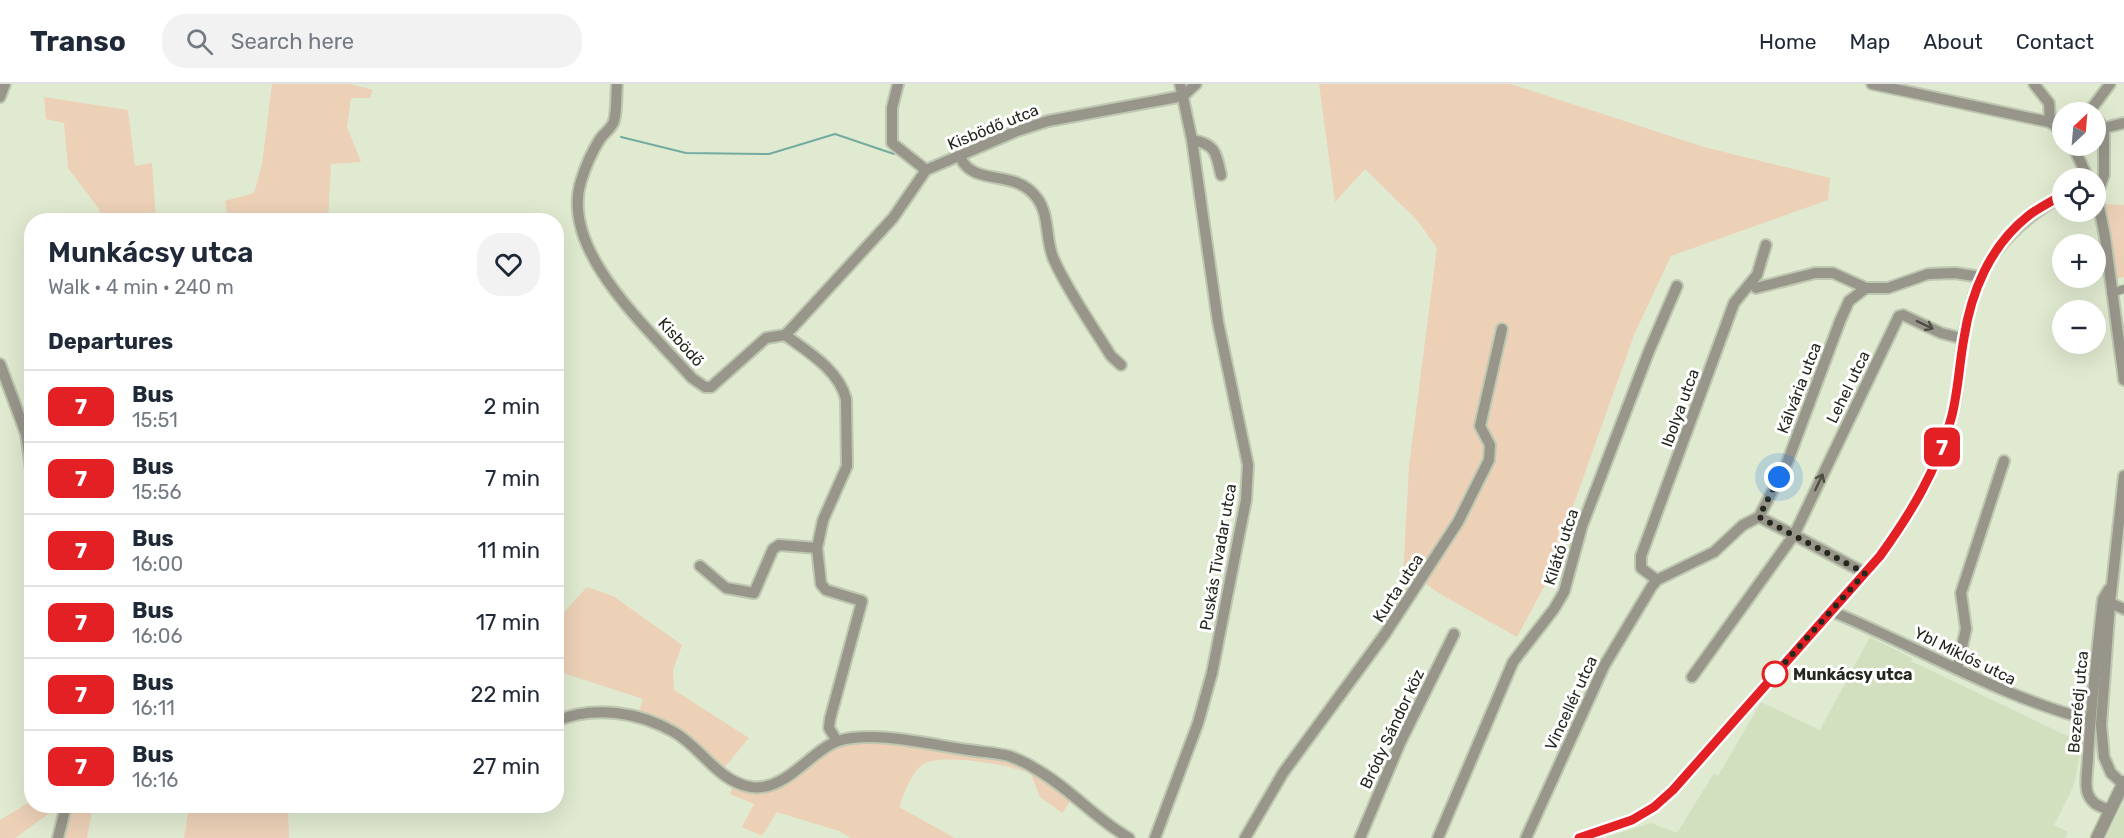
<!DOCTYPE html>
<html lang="en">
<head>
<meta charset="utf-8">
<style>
  :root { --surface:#fff; --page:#f2f2f3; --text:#1f2937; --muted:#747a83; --line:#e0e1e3 }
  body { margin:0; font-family:Rubik,sans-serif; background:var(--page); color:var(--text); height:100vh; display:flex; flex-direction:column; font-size:22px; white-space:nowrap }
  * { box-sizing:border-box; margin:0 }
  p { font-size:20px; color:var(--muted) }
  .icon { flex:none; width:33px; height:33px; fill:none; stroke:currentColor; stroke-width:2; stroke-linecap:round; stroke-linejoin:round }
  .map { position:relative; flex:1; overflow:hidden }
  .details { position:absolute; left:24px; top:129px; width:540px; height:600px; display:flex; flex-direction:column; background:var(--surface); border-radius:24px; box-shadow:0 6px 24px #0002 }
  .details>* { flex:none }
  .badge { padding:0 12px; border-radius:9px; font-size:21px; line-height:39px }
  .needle { width:39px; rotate:26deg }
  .controls { position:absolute; left:2052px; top:18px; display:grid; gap:12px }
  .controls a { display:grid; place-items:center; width:54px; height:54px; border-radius:50%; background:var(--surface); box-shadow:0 6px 24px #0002; font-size:30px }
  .you { position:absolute; width:30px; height:30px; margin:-15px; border:4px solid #fff; border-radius:50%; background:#1a73e8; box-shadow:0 0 0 9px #1a73e833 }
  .map>.badge { position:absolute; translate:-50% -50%; box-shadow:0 0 0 3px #fff }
  h2 { padding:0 24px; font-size:22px; line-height:54px }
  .round { display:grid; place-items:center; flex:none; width:63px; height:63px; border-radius:24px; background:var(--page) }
  .overview { display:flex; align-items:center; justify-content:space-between; height:102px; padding:0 24px }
  h1 { font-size:28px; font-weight:600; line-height:45px }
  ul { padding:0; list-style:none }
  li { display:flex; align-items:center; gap:18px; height:72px; padding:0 24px; border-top:2px solid var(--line) }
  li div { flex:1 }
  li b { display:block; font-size:22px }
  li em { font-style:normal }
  li .badge { min-width:66px; font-weight:700; text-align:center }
  header { display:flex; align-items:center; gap:36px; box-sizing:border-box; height:84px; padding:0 30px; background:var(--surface); border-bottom:2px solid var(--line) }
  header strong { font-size:28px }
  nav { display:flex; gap:33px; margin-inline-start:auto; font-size:21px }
  .search { width:420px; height:54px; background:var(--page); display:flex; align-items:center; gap:15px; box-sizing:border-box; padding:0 21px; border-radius:24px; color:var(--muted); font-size:22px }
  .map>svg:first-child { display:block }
  .built { fill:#d3e0c0 }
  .green { fill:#ecd1b7 }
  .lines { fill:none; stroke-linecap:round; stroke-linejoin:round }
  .stream { stroke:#73aba1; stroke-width:2 }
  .pedestrian-casing { stroke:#bec7b0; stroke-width:10 }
  .minor-casing { stroke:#bec7b0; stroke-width:14 }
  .tertiary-casing { stroke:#bec7b0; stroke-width:15 }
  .pedestrian { stroke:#98968b; stroke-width:8 }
  .minor { stroke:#98968b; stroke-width:10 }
  .tertiary { stroke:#98968b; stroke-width:12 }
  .oneway { stroke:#4d4e44 }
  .line-casing { stroke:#fff; stroke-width:14 }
  .line { stroke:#e32124; stroke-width:9 }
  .walk { stroke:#24281e; stroke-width:6; stroke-dasharray:0 10.8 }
  .stop-dot { fill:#fff; stroke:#e32124; stroke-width:3 }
  .labels { text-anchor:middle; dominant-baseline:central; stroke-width:6; stroke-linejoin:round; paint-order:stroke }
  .street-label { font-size:16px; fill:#24281e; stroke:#fff }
  .stop-label { font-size:16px; font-weight:bold; fill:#24281e; stroke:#fff; text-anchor:start }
</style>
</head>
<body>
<header>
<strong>Transo</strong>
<div class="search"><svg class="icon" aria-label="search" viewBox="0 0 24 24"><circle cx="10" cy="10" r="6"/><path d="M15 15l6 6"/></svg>Search here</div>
<nav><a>Home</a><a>Map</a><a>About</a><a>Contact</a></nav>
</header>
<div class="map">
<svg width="2124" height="754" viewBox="0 0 2124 754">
  <rect width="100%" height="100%" fill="#e0ead0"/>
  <g class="built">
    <path d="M 1870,553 L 1912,574 L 1911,577 L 2082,659 L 2074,701 L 2054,741 L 2068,748 L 2065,754 L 1603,754 L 1651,739 L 1677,749 L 1714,689 L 1718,692 L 1761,618 L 1820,646 Z"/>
    <path d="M 2124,717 L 2124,754 L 2106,754 Z"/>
  </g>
  <g class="green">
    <path d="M 272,0 L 350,0 L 373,6 L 370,14 L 351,14 L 347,43 L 361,78 L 331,80 L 328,136 L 228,136 L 225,117 L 254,109 L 262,80 Z"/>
    <path d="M 1319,0 L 1511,0 L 1704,63 L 1830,94 L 1828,116 L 1671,172 L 1634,251 L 1545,501 L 1517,553 L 1440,510 L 1415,492 L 1402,509 L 1409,382 L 1437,164 L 1417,136 L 1365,85 L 1335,118 Z"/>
    <path d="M 44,13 L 128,26 L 135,82 L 152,79 L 156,136 L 101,136 L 99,125 L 68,84 L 64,39 L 46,35 Z"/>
    <path d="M 2103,120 L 2124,121 L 2124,193 L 2115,195 Z"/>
    <path d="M 587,503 L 613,512 L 682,561 L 673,586 L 674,606 L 749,654 L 724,684 C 694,655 680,641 639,627 L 643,615 L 557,587 L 557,536 Z"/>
    <path d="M 872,654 L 1009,672 L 1074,712 L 1062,729 L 1040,713 L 1031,690 C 1012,681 936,667 921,682 C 910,691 904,710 899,723 L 955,754 L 851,754 L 839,747 L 777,728 L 762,752 L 742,743 L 754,720 L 730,710 L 734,697 L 769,701 L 837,657 Z"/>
    <path d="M 31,717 L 32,722 L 93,722 L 87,754 L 51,754 L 58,723 L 15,754 L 0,754 L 0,736 Z"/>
    <path d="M 197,722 L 288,722 L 289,754 L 184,754 L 188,729 Z"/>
  </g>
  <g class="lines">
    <path class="stream" d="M 621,53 L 686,69 L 769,70 L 835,50 L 894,70"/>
    <g class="pedestrian-casing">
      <path id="pedestrian" d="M 2111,209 L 2124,205"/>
    </g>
    <g class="minor-casing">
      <g id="minor">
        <path d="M 617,0 C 616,12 617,25 614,37 C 612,44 604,49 600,55 C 593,66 585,84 581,97 C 559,167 650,246 692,294 L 705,303 L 711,303 L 766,254 L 785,251 L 792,244 L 893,134 L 926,86 L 1017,47 L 1048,37 L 1183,12 L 1196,0"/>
        <path d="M 898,0 L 892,24 L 892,59 L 926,86"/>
        <path d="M 1872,0 L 2035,35 L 2050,38 L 2062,47"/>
        <path d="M 2034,0 L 2049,19 L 2050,38"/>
        <path d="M 0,13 L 5,0"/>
        <path d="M 2089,28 L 2110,0"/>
        <path d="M 2096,35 L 2104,44 L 2104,91 L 2097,111"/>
        <path d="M 2104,44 L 2124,39"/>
        <path d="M 1192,56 C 1216,60 1216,69 1221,91"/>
        <path d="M 2073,62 L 2088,94"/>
        <path d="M 960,73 C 974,104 1014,83 1037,114 C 1050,131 1045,157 1054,176 C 1069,209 1092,241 1111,272 L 1121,281"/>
        <path d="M 2096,108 L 2105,153 L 2124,296"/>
        <path d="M 1756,204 L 1815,189 L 1833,189 L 1866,204 L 1888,204 L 1928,190 L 1955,189 L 1981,193"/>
        <path d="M 785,251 C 807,267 839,286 846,315 L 847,382 L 823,436 L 817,464 L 821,500 L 826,506 L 862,517 L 830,635 L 829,644 L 837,657"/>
        <path d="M 0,280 L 26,350 L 32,392"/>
        <path d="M 1759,433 L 1794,451 L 1899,232 L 1903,231 L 1941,249 L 1964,255"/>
        <path d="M 700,482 L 726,504 L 754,509 L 773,465 L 779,461 L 817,464"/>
        <path d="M 1657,496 L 1641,484 L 1641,472 L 1734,219 L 1757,191 L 1766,161"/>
        <path d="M 2109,505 L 2103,515 C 2097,568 2091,620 2088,673 C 2088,684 2084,700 2088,710 C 2092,720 2101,724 2110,725"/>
        <path d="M 2110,519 L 2124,525"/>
        <path d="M 1831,527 C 1918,563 1998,612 2090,636"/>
        <path d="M 1957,585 L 1966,545 L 1961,509 L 2004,377"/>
        <path d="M 1692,593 L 1794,451 L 1865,489"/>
        <path d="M 556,637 C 594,621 639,628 674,648 C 702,664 717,697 751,703 C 786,708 811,666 838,657 C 873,646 932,661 969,666 C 982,668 997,669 1009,672 C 1017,675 1027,679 1034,684 C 1069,703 1094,734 1129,754"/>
        <path d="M 2123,700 L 2111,689 L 2104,673 L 2101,641 L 2110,519 L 2124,392"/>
        <path d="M 58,754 L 66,722"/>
        <path d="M 1155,754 L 1198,639 L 1212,589 L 1246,416 L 1248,381 L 1218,238 L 1192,56 L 1180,0"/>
        <path d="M 1245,754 L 1283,689 L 1385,550 L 1458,438 L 1489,376 L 1490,361 L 1480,342 L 1502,245"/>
        <path d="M 1360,754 L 1400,659 L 1454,550"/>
        <path d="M 1438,754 L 1513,578 L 1554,525 L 1564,508 L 1582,442 L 1649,267 L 1677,202"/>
        <path d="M 1526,754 L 1604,582 L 1652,502 L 1657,496 L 1714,468 L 1743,441 L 1759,433 L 1787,379 L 1840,237 L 1849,217 L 1866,204"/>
        <path d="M 1579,754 L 1632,736 L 1654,723 L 1673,706 L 1880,472 C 1911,430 1937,386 1951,335 C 1958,313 1959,287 1962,263 C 1974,186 1997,151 2062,111"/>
      </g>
    </g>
    <g class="tertiary-casing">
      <path id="tertiary" d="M 2097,754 L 2124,698"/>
    </g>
    <use href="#pedestrian" class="pedestrian"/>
    <use href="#minor" class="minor"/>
    <use href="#tertiary" class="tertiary"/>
  </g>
  <defs><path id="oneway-shaft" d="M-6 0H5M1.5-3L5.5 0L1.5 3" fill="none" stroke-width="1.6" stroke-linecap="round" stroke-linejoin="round" transform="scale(1.5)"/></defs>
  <g class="oneway">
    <use href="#oneway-shaft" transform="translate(1925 241) rotate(26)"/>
    <use href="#oneway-shaft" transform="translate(1819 398) rotate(-65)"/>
  </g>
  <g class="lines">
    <g class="line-casing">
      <path id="line" d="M 1579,754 L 1632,736 L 1654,723 L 1673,706 L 1880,472 C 1911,429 1937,386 1951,335 C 1958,310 1959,281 1964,254 C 1971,208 1990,162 2028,132 C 2038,124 2051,118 2062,111"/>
    </g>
    <use href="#line" class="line"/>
    <path class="walk" d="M 1775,590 L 1773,592 L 1865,489 L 1759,433 L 1779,393"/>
  </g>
  <circle class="stop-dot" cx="1775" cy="590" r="12"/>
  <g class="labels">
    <g class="street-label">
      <text transform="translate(993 43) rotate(-22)">Kisbödő utca</text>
      <text transform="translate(681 258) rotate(48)">Kisbödő</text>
      <text transform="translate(1848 303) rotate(-64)">Lehel utca</text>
      <text transform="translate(1799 304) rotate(-69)">Kálvária utca</text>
      <text transform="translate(1680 324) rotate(-70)">Ibolya utca</text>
      <text transform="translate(1561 463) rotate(-72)">Kilátó utca</text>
      <text transform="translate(1218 473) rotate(-80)">Puskás Tivadar utca</text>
      <text transform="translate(1398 504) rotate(-57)">Kurta utca</text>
      <text transform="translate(1965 572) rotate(26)">Ybl Miklós utca</text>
      <text transform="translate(2078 618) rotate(-85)">Bezerédj utca</text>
      <text transform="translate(1571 619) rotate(-65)">Vincellér utca</text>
      <text transform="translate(1392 645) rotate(-65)">Bródy Sándor köz</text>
    </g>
    <g class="stop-label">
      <text x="1793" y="590">Munkácsy utca</text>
    </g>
  </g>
</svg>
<div class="controls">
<a><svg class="needle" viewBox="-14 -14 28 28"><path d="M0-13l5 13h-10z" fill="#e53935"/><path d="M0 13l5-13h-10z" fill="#747a83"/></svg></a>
<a><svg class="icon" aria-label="locate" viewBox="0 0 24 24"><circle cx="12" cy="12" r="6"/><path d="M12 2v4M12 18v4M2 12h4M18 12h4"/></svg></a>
<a>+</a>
<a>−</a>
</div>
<div class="you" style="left:1779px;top:393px"></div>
<b class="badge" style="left:1942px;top:363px;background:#e32124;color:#fff">7</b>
<section class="details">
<div class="overview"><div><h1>Munkácsy utca</h1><p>Walk · 4 min · 240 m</p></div><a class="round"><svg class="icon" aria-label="heart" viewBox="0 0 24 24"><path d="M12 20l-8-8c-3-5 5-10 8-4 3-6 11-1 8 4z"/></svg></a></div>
<h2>Departures</h2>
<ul>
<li><span class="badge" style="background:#e32124;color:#fff">7</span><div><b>Bus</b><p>15:51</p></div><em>2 min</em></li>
<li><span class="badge" style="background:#e32124;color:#fff">7</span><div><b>Bus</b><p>15:56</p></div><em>7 min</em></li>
<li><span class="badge" style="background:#e32124;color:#fff">7</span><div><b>Bus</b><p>16:00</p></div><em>11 min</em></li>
<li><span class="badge" style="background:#e32124;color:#fff">7</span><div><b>Bus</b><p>16:06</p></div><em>17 min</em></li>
<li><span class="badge" style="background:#e32124;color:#fff">7</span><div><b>Bus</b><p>16:11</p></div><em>22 min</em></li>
<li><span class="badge" style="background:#e32124;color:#fff">7</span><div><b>Bus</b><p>16:16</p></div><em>27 min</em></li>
</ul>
</section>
</div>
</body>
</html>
